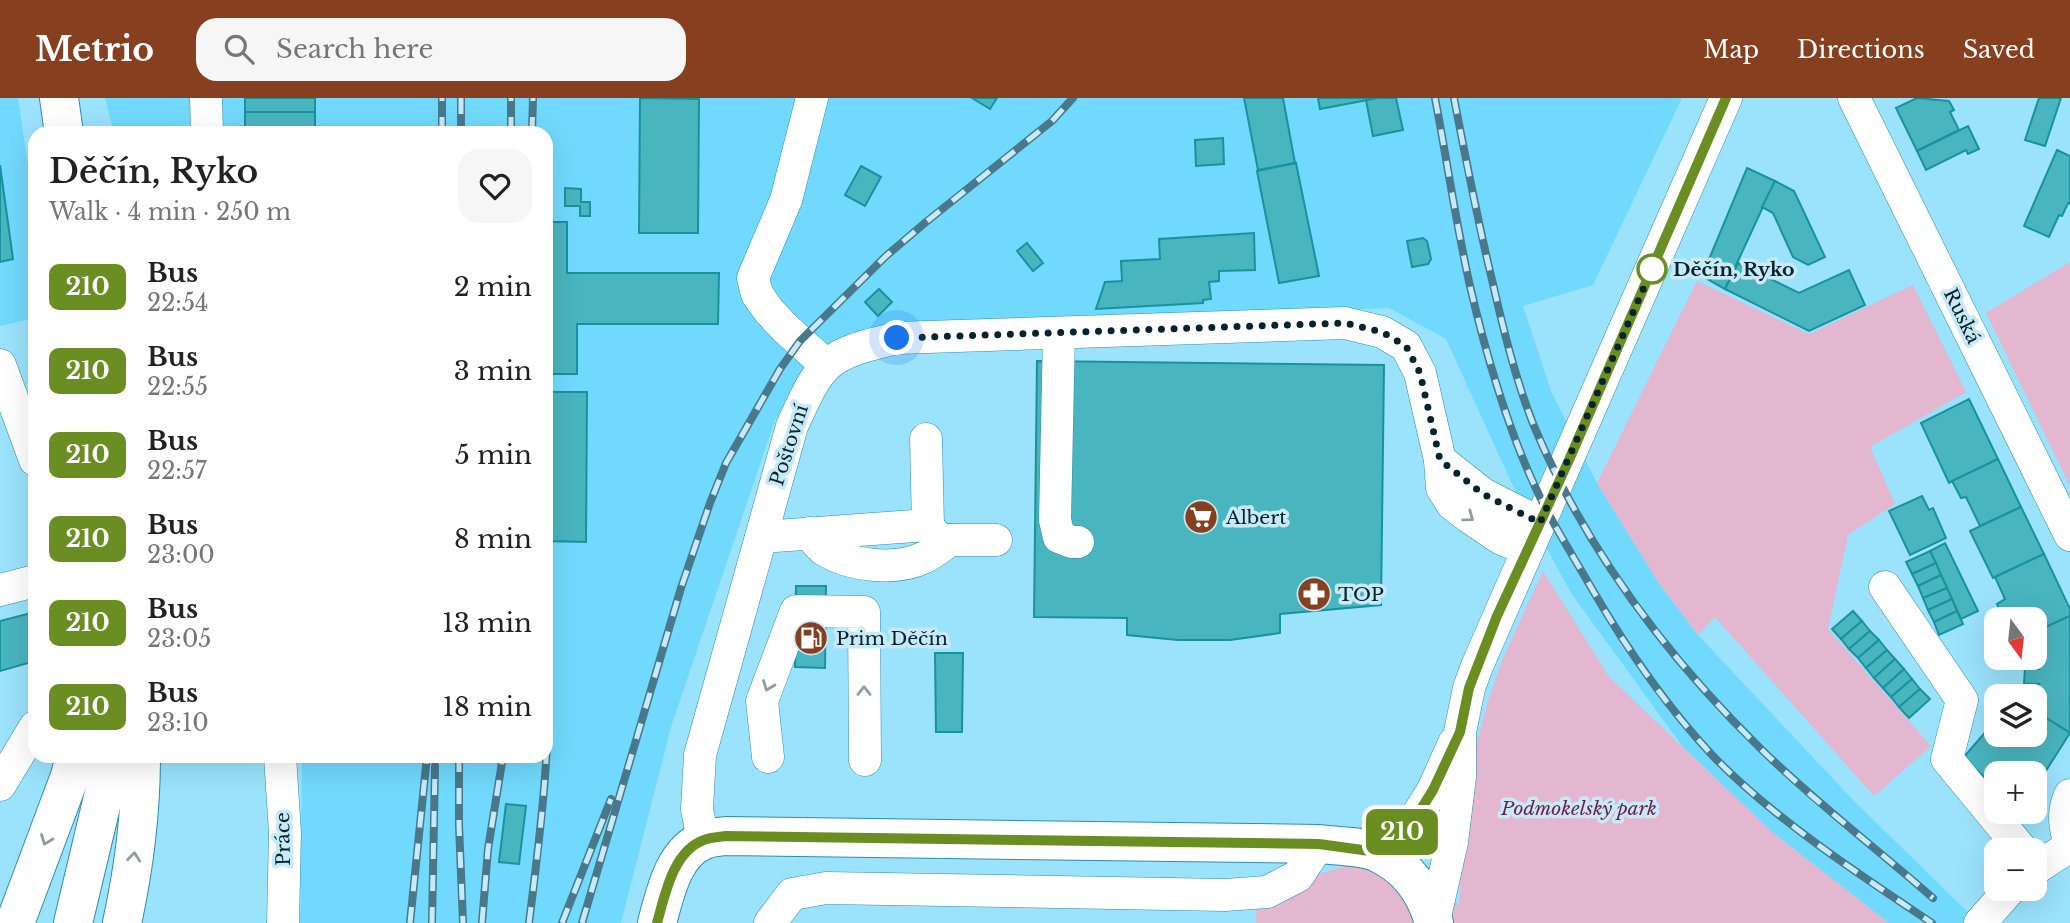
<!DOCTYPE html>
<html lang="en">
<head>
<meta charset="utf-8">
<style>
  :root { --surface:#fff; --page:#f6f6f6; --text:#222; --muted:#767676; --accent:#87401f }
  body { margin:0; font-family:"Libre Baskerville",serif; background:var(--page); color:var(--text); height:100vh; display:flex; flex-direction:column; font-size:26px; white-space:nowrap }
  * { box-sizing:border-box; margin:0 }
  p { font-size:23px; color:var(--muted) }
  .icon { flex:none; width:38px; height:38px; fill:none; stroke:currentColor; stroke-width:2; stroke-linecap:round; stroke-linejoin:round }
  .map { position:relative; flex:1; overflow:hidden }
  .side { position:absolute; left:28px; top:28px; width:525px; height:637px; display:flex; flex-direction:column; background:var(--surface); border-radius:21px; box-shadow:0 7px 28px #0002 }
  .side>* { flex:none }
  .badge { padding:0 14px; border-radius:10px; font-size:24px; line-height:46px }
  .needle { width:46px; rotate:165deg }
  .controls { position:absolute; left:1984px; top:509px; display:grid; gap:14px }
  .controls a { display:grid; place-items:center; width:63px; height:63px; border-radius:14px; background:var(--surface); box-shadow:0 7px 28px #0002; font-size:35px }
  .you { position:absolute; width:35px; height:35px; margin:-18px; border:5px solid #fff; border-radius:50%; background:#1a73e8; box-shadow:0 0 0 10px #1a73e833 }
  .map>.badge { position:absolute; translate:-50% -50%; box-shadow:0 0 0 4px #fff }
  .round { display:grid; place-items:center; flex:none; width:74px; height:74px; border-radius:21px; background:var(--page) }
  .summary { display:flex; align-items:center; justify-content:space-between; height:119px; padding:0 21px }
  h1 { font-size:33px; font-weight:600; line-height:52px }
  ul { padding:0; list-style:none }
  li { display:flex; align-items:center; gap:21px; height:84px; padding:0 21px }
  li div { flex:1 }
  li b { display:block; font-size:26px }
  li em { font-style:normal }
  li .badge { min-width:77px; font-weight:700; text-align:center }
  header { display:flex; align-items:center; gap:42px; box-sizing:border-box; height:98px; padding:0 35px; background:var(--accent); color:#fff }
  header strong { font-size:33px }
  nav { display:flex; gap:38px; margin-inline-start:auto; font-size:24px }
  .search { width:490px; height:63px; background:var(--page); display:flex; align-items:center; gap:18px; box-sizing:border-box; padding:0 24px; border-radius:21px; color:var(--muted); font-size:26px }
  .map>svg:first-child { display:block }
  .built { fill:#71d9fd }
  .green { fill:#e2b7cf }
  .building { fill:#49b5bf; stroke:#18929c; stroke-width:2 }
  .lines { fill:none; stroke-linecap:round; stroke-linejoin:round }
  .minor-casing { stroke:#2d8ead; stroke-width:33 }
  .major-casing { stroke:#2d8ead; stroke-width:40 }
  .minor { stroke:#fff; stroke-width:32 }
  .major { stroke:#fff; stroke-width:38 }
  .rail-casing { stroke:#487889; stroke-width:8 }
  .rail { stroke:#c8e9f6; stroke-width:5; stroke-dasharray:16; stroke-linecap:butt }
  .oneway { stroke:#8f9ca1 }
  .line-casing { stroke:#fff; stroke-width:16 }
  .line { stroke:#6b8e23; stroke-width:10 }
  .walk { stroke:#06242e; stroke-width:7; stroke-dasharray:0 12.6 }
  .stop-dot { fill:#fff; stroke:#6b8e23; stroke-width:3.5 }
  .labels { text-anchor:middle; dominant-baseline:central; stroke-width:7; stroke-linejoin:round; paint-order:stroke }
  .stop-label { font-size:19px; font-weight:bold; fill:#06242e; stroke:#c8e9f6; text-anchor:start }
  .street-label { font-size:19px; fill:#06242e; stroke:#c8e9f6 }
  .poi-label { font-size:19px; fill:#06242e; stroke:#c8e9f6; text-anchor:start }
  .park-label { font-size:19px; font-style:italic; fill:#6a1f51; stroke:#c8e9f6 }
</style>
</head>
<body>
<header>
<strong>Metrio</strong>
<div class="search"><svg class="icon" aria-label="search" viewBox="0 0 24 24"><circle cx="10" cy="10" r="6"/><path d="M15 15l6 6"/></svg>Search here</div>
<nav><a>Map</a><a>Directions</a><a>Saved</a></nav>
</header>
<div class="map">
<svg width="2070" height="825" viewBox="0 0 2070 825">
  <rect width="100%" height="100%" fill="#9be2fc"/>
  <g class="built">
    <path d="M 0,0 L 18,0 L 35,116 L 35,220 L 0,228 Z"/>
    <path d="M 105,0 L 1682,0 L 1593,187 L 1523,208 L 1551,293 L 1597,385 L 1658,484 L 1698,537 L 1852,701 L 1979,825 L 1889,825 L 1772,734 L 1683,649 L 1571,495 L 1514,390 L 1446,241 L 1389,210 L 883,231 L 827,247 L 775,322 L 671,629 L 621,825 L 300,825 L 302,658 L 546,658 L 546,35 L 114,35 Z"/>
  </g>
  <g class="green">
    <path d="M 2070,164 L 2070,388 L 1986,215 Z"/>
    <path d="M 1697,183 L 1809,236 L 1913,187 L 1966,294 L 1870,349 L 1895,406 L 1848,437 L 1828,531 L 1931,648 L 1874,698 L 1715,519 L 1698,537 L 1658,484 L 1597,385 Z"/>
    <path d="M 1543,473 L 1609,579 L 1772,734 L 1889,825 L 1256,825 L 1257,795 L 1352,766 L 1459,806 L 1465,688 L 1490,597 L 1503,560 Z"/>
  </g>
  <g class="building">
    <rect x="245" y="0" width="70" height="14"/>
    <path d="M 640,0 L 699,1 L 698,135 L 639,135 Z"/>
    <path d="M 972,0 L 997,0 L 990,11 Z"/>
    <path d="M 1244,0 L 1283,0 L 1295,65 L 1258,72 Z"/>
    <path d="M 1318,0 L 1378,0 L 1320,11 Z"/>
    <path d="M 1378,0 L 1396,0 L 1403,32 L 1373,38 L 1366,2 Z"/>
    <path d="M 1917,0 L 1949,3 L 1954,12 L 1950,14 L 1959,32 L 1917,53 L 1896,10 Z"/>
    <path d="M 2039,0 L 2061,0 L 2045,48 L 2025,42 Z"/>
    <rect x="245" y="14" width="70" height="21"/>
    <path d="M 1968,28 L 1979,51 L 1968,56 L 1966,52 L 1926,72 L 1917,53 Z"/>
    <path d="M 1223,40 L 1224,66 L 1196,68 L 1195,42 Z"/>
    <path d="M 2057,52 L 2070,58 L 2070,106 L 2068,105 L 2062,118 L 2059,117 L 2049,139 L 2024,128 Z"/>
    <path d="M 1296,65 L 1319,178 L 1279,185 L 1257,73 Z"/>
    <path d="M 0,67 L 13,161 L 0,164 Z"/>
    <path d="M 861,68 L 881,79 L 865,108 L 845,97 Z"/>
    <path d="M 1747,70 L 1775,83 L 1725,191 L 1702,178 Z"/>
    <path d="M 1775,83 L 1794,93 L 1825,159 L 1808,167 L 1793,159 L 1773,115 L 1762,109 Z"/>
    <path d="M 565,90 L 581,91 L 581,104 L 590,104 L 590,118 L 580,118 L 580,108 L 565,108 Z"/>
    <path d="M 546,124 L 567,124 L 567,175 L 719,175 L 718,226 L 577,226 L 577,276 L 546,276 Z"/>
    <path d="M 1254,135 L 1255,172 L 1219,173 L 1219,183 L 1209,184 L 1211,201 L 1203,202 L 1203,205 L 1096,211 L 1105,184 L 1122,183 L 1121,163 L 1160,161 L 1159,141 Z"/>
    <path d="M 1423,140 L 1427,143 L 1431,161 L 1428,166 L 1412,169 L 1407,143 Z"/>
    <path d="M 1027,145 L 1043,165 L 1033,173 L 1017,153 Z"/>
    <path d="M 1738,165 L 1799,195 L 1849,172 L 1865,207 L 1809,233 L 1725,191 Z"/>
    <path d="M 879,191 L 892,204 L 878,218 L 865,204 Z"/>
    <path d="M 1037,263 L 1384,267 L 1381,507 L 1280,516 L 1280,535 L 1230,542 L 1178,542 L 1127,537 L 1127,520 L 1034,519 Z"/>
    <path d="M 546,294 L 587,294 L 586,444 L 546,443 Z"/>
    <path d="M 1969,301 L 1998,361 L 1949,385 L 1921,325 Z"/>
    <path d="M 1998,361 L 2021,409 L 1980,428 L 1966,399 L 1961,400 L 1952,383 Z"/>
    <path d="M 1922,398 L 1929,412 L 1933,410 L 1946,440 L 1910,457 L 1889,413 Z"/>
    <path d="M 2021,409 L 2044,456 L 1993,480 L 1970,433 Z"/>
    <path d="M 1945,445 L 1978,513 L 1961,521 L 1930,453 Z"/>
    <path d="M 1930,453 L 1936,465 L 1912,476 L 1906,464 Z"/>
    <path d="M 2044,456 L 2070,511 L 2070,518 L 2035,534 L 2035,522 L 2015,522 L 2012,516 L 2003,521 L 1997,506 L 2005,501 L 1995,479 Z"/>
    <path d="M 1936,465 L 1941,477 L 1918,488 L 1912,476 Z"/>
    <path d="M 1941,477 L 1947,490 L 1923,500 L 1918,488 Z"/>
    <path d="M 796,488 L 826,488 L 825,570 L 795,569 Z"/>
    <path d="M 1947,490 L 1952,501 L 1928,512 L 1923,500 Z"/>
    <path d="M 1952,501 L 1957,513 L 1934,524 L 1928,512 Z"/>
    <path d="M 1853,513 L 1862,523 L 1841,541 L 1832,531 Z"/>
    <path d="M 1957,513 L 1963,526 L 1939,537 L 1934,524 Z"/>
    <path d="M 35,514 L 35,563 L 0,573 L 0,523 Z"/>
    <path d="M 2070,518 L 2070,635 L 2035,613 L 2035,598 L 2031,598 L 2039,586 L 2024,586 L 2025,570 L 2039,571 L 2034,560 L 2035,534 Z"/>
    <path d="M 1862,523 L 1870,533 L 1849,551 L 1841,541 Z"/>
    <path d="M 1870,533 L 1879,542 L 1858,560 L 1849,551 Z"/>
    <path d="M 1879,542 L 1887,552 L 1866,570 L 1858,560 Z"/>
    <path d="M 1887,552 L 1895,561 L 1874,580 L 1866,570 Z"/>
    <path d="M 935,555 L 963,555 L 962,634 L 936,634 Z"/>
    <path d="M 1895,561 L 1904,571 L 1883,590 L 1874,580 Z"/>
    <path d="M 1904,571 L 1912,581 L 1891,599 L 1883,590 Z"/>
    <path d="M 1912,581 L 1920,591 L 1899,609 L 1891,599 Z"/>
    <path d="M 1920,591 L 1930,601 L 1909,620 L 1899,609 Z"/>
    <path d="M 2035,613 L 2070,635 L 2035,690 L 2035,676 L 1997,676 L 1997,690 L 1963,660 L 1995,623 L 1997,637 L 2012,637 L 2021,644 L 2025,639 L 2021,637 L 2035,637 Z"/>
    <path d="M 506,706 L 526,708 L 519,766 L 499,764 Z"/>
  </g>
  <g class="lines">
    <g class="minor-casing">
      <g id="minor">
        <path d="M 206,0 L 207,35"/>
        <path d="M 812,0 L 786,102 L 753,180 L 757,196 L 769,213 L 786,231 L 826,267"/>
        <path d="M 1854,0 L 2070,437"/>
        <path d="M 1059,235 L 1055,422 L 1059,439 L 1072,444 L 1078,444"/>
        <path d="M 0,267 L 35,362"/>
        <path d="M 1440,362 L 1483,396 L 1540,425"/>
        <path d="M 933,434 L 939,442 L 996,442"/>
        <path d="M 809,435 C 813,440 818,447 823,451 C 849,468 895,473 923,460 C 932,456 942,448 950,442"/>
        <path d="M 761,439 L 928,427 L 926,341"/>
        <path d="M 1885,489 L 1962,602 L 1947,661 L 2022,752"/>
        <path d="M 0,492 L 35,483"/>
        <path d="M 280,658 L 285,735 L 283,825"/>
        <path d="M 768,659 L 762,603 L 796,513 L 864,514 L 865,662"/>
        <path d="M 0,687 L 35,629"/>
        <path d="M 2070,697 C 2062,714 2065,730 2070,747"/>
        <path d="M 703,742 L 697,711 L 700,657 L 792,328 C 822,262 825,257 897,240 L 1345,225 L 1382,234 L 1406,248 L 1420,275 L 1440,362 L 1442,390 L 1452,406 L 1469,419 L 1500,440 L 1528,452"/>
        <path d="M 1377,754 L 1416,719 L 1433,692 L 1454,645"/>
        <path d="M 2035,771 L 2070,748"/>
        <path d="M 1434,823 L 1452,744 L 1460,679 L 1460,634 L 1469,590 L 1477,568 L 1726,0"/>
        <path d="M 770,825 L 792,796 L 826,790 L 1225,797 L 1267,794 L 1298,778 L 1319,746"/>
        <path d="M 1980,825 L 2010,791"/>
      </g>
    </g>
    <g class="major-casing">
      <g id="major">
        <path d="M 59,0 L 64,35"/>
        <path d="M 15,825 L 70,678 L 75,658"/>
        <path d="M 73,825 L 105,691 L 108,658"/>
        <path d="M 122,825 C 134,770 141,715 141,658"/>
        <path d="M 657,825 C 665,796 673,754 704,742 C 711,739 719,739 726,738 L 1319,746 C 1335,748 1364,748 1378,755 C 1408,769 1426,795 1434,825"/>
      </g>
    </g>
    <use href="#minor" class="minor"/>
    <use href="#major" class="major"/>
    <g class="rail-casing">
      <g id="rail">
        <path d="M 461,0 L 461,35"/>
        <path d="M 1435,0 C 1447,62 1456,126 1470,188 C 1487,261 1512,346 1547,413 C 1561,439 1577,465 1592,491 C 1627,551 1665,607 1713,658 C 1773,720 1860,777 1932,825"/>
        <path d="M 1454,0 C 1466,62 1478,125 1493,186 C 1504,234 1516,283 1534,328 C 1585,450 1667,559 1761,651 C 1815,704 1876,750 1933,800"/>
        <path d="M 442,35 L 442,0"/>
        <path d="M 511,35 L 511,0"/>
        <path d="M 532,35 L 533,0"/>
        <path d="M 459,658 L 459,727 L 463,825"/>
        <path d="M 410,825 L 427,658"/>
        <path d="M 432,825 L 435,668"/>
        <path d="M 482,825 L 488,751 L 503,658"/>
        <path d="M 529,825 C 541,730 553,637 546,541"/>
        <path d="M 562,825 L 611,701"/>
        <path d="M 582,825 L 681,490 L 710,405 L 726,365 L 780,271 L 800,243 L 886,158 L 926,124 L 1052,23 L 1073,0"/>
      </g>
    </g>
    <use href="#rail" class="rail"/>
  </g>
  <defs><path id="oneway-chevron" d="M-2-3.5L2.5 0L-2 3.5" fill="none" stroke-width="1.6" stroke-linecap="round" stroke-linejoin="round" transform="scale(1.75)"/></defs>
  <g class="oneway">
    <use href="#oneway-chevron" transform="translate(1469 419) rotate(36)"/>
    <use href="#oneway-chevron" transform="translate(768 588) rotate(111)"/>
    <use href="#oneway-chevron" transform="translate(864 593) rotate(-90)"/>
    <use href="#oneway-chevron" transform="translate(46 742) rotate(111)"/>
    <use href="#oneway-chevron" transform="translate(134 759) rotate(-84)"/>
  </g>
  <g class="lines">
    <g class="line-casing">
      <path id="line" d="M 657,825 C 665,797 673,753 704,742 C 711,739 719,739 726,738 L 1319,746 L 1377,754 L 1416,719 L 1433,692 L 1460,634 L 1469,590 L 1497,518 L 1569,362 L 1726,0"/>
    </g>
    <use href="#line" class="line"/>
    <path class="walk" d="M 897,240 L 1345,225 L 1382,234 L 1406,248 L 1420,275 L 1440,362 L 1483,396 L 1540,425 L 1653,169 L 1652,171"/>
  </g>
  <defs>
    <g id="supermarket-disc" transform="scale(1.75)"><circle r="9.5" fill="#87401f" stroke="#c8e9f6"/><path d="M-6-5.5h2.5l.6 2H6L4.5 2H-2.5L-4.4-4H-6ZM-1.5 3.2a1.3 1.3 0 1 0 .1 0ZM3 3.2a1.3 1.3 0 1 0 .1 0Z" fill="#fff"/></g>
    <g id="pharmacy-disc" transform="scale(1.75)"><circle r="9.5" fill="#87401f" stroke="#c8e9f6"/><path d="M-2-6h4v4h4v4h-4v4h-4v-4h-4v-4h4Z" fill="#fff"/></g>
    <g id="fuel-disc" transform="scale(1.75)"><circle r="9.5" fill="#87401f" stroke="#c8e9f6"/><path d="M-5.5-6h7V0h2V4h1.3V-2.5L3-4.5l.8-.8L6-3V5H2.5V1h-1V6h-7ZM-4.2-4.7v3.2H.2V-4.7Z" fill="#fff"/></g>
  </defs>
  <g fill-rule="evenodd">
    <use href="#supermarket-disc" x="1201" y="419"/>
    <use href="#pharmacy-disc" x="1314" y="496"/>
    <use href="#fuel-disc" x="811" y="540"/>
  </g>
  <circle class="stop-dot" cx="1652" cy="171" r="14"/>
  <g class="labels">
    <g class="stop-label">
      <text x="1673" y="171">Děčín, Ryko</text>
    </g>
    <g class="street-label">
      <text transform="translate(1962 218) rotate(64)">Ruská</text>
      <text transform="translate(789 347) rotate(-72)">Poštovní</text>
      <text transform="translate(283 741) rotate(-91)">Práce</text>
    </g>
    <g class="poi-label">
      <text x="1226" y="419">Albert</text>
      <text x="1338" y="496">TOP</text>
      <text x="836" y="540">Prim Děčín</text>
    </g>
    <g class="park-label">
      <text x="1579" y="710">Podmokelský park</text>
    </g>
  </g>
</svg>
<div class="controls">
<a><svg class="needle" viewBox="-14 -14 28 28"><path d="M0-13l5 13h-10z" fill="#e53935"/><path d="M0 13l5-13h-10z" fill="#767676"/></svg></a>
<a><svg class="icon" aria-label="layers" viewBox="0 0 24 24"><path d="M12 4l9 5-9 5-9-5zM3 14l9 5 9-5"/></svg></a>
<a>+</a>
<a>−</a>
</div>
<div class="you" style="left:897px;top:240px"></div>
<b class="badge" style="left:1402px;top:734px;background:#6b8e23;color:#fff">210</b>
<section class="side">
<div class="summary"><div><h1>Děčín, Ryko</h1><p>Walk · 4 min · 250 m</p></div><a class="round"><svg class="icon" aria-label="heart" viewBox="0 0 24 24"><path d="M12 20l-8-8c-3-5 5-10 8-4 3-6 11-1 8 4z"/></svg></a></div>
<ul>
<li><span class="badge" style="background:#6b8e23;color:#fff">210</span><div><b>Bus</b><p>22:54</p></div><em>2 min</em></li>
<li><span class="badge" style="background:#6b8e23;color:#fff">210</span><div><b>Bus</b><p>22:55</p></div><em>3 min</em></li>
<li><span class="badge" style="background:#6b8e23;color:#fff">210</span><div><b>Bus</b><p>22:57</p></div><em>5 min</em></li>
<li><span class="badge" style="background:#6b8e23;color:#fff">210</span><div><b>Bus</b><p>23:00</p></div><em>8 min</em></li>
<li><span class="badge" style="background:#6b8e23;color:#fff">210</span><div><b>Bus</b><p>23:05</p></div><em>13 min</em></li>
<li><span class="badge" style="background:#6b8e23;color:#fff">210</span><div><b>Bus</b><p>23:10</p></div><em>18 min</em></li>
</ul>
</section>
</div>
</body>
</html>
